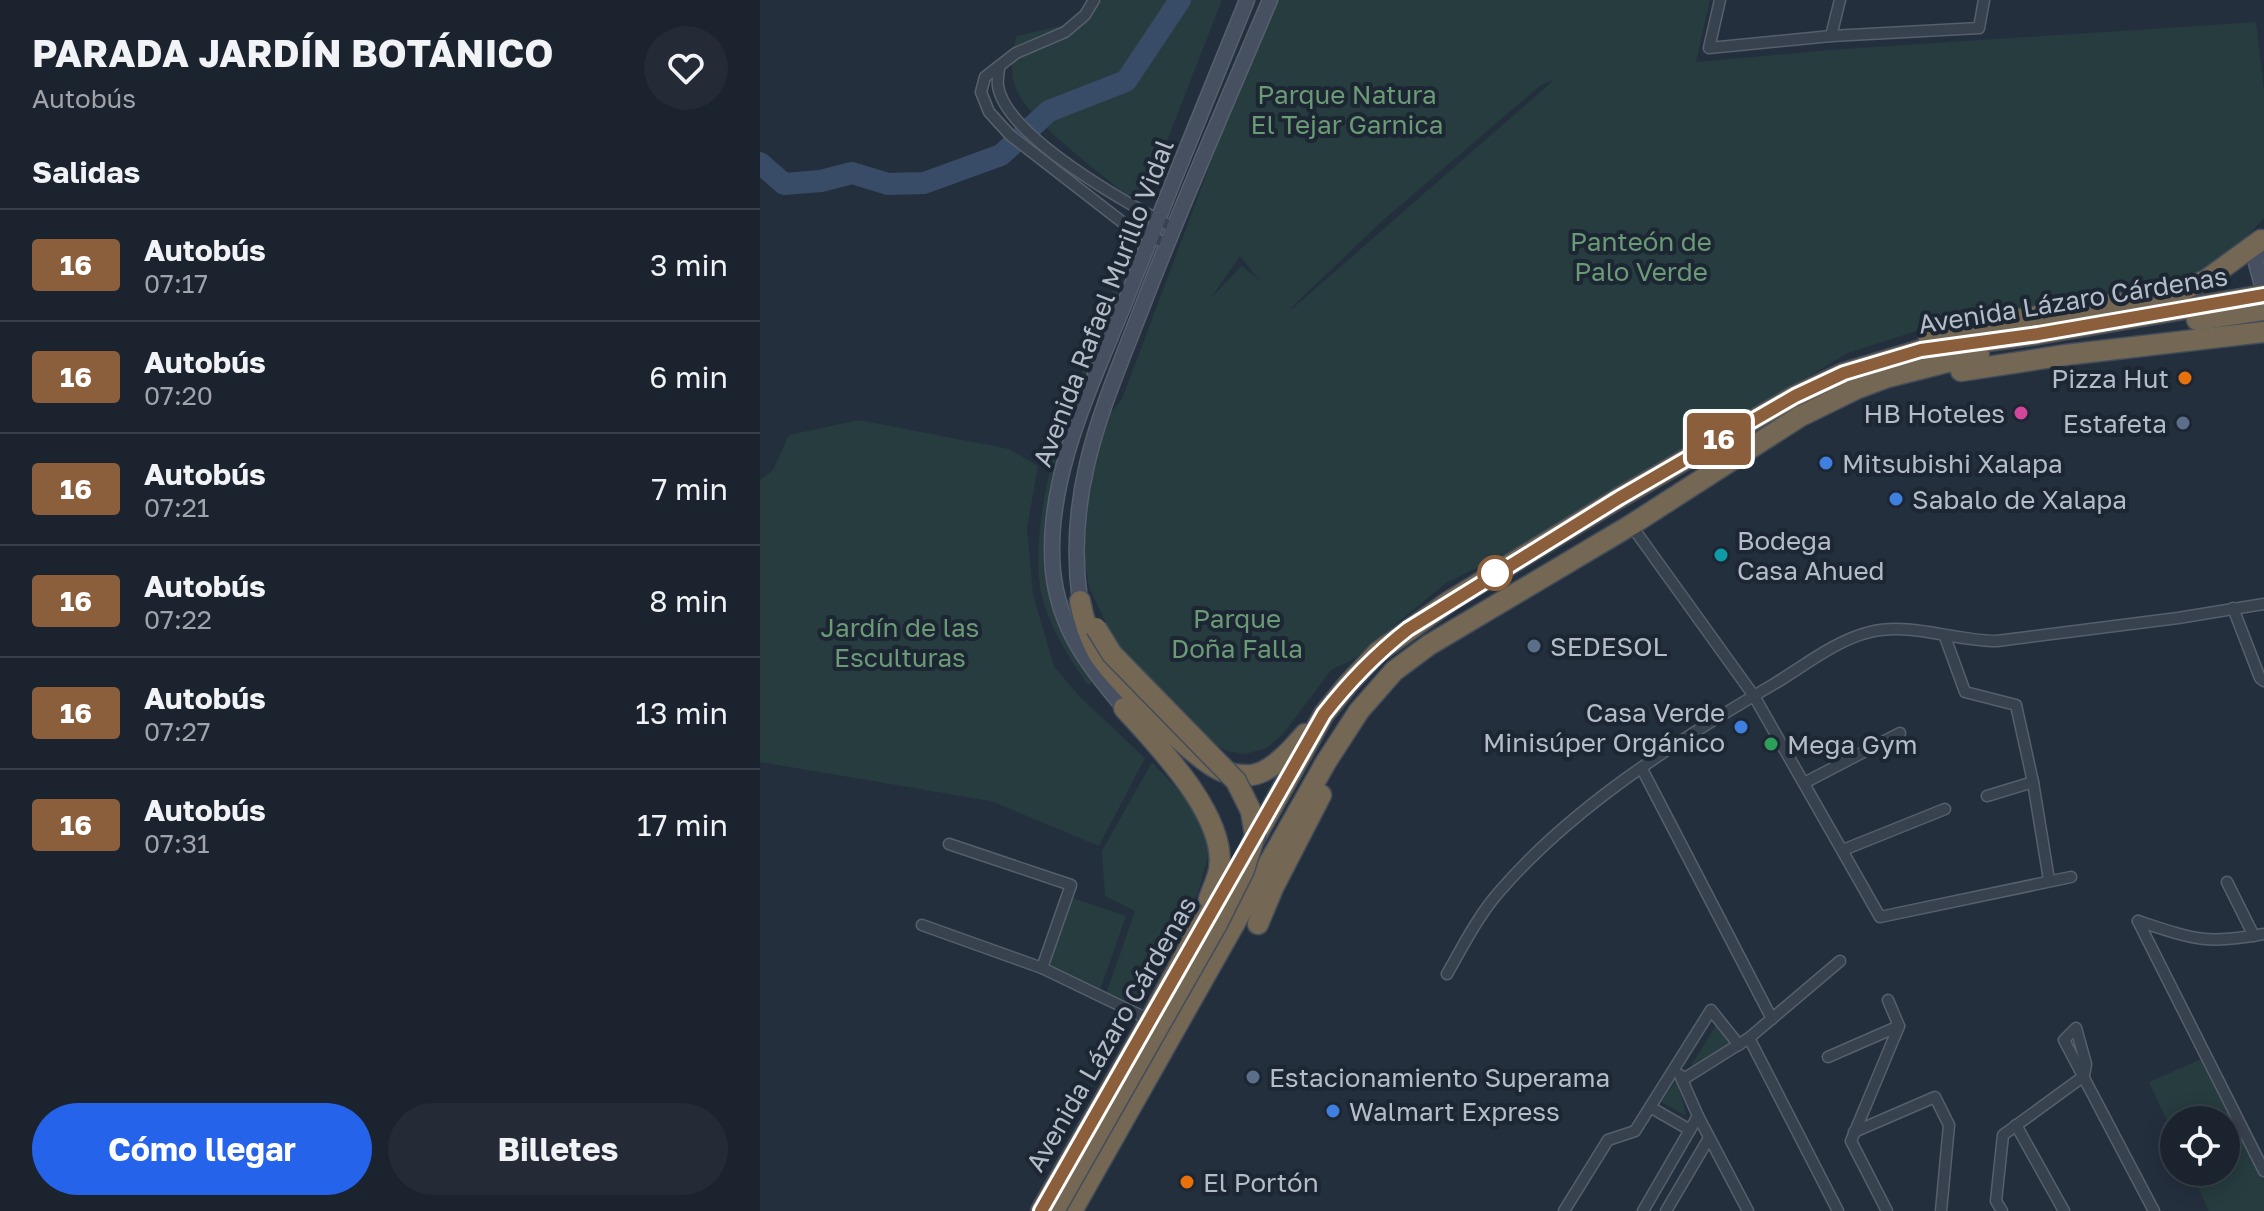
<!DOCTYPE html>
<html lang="es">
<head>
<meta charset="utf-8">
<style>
  :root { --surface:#1b232e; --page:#242b36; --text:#f1f3f6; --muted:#a0a4aa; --line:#39404a; --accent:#2563eb }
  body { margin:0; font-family:"Golos Text",sans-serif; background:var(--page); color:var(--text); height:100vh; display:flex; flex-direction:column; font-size:30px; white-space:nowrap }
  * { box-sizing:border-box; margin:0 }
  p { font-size:26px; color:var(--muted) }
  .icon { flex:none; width:44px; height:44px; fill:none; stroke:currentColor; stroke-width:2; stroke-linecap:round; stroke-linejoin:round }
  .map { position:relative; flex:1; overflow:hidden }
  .sheet { display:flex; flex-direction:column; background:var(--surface); width:760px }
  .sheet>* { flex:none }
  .badge { padding:0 16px; border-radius:6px; font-size:28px; line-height:52px }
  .tools { position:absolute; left:1400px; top:1106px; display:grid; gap:16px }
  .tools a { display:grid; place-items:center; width:80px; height:80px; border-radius:50%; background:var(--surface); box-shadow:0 4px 20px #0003,0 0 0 2px var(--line); font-size:40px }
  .map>.badge { position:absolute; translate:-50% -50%; box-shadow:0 0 0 4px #fff }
  h2 { padding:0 32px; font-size:30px; line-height:72px }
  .round { display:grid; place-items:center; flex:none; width:84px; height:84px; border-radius:42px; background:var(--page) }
  .overview { display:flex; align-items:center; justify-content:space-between; height:136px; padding:0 32px }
  h1 { font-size:38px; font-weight:700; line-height:60px }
  .button { display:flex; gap:16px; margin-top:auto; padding:16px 32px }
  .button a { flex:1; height:92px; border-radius:48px; background:var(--accent); color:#fff; font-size:32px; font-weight:700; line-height:92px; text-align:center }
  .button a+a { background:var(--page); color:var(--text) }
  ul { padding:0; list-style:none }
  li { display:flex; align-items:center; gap:24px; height:112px; padding:0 32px; border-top:2px solid var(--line) }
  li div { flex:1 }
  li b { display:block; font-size:30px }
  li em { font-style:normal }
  li .badge { min-width:88px; font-weight:700; text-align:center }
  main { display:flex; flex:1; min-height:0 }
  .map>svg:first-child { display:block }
  .green { fill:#263c3f; fill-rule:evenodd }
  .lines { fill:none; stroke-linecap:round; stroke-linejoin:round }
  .river { stroke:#394c67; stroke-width:22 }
  .street-casing { stroke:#565f6c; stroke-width:13 }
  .secondary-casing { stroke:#565f6c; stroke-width:17 }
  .highway-casing { stroke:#434c59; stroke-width:23 }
  .street { stroke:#38414e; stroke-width:10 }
  .secondary { stroke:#465061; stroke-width:14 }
  .highway { stroke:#746855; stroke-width:20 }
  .highway-bridge-casing { stroke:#434c59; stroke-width:23; stroke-linecap:butt }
  .highway-bridge { stroke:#746855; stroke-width:20 }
  .line-casing { stroke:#fff; stroke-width:18 }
  .line { stroke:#8b5e3c; stroke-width:12 }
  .food-dot { fill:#e8710a; stroke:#1d2633; stroke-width:3 }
  .hotel-dot { fill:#d1479c; stroke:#1d2633; stroke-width:3 }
  .service-dot { fill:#5c6f8a; stroke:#1d2633; stroke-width:3 }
  .shop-dot { fill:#3f7fe0; stroke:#1d2633; stroke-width:3 }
  .culture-dot { fill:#0f9aa8; stroke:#1d2633; stroke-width:3 }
  .stop-dot { fill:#fff; stroke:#8b5e3c; stroke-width:4 }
  .leisure-dot { fill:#2e9e5b; stroke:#1d2633; stroke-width:3 }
  .labels { text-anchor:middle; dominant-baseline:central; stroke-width:8; stroke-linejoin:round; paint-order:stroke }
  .park-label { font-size:26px; fill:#6b9a76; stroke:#1d2633 }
  .street-label { font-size:26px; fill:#b4bcc9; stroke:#1d2633 }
  .poi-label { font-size:26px; fill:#b4bcc9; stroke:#1d2633; text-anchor:start }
</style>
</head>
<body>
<main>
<section class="sheet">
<div class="overview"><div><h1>PARADA JARDÍN BOTÁNICO</h1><p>Autobús</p></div><a class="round"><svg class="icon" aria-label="heart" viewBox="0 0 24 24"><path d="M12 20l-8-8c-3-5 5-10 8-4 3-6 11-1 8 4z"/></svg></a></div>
<h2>Salidas</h2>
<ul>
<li><span class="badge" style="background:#8b5e3c;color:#fff">16</span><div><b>Autobús</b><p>07:17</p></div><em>3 min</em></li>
<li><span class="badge" style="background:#8b5e3c;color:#fff">16</span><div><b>Autobús</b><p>07:20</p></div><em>6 min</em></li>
<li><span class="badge" style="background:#8b5e3c;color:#fff">16</span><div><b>Autobús</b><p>07:21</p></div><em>7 min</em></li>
<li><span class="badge" style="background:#8b5e3c;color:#fff">16</span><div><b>Autobús</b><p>07:22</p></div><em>8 min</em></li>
<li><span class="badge" style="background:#8b5e3c;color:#fff">16</span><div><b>Autobús</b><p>07:27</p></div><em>13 min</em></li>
<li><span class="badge" style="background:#8b5e3c;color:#fff">16</span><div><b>Autobús</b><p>07:31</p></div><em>17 min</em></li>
</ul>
<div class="button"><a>Cómo llegar</a><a>Billetes</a></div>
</section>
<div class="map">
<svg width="1504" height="1211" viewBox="0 0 1504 1211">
  <rect width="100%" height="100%" fill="#242f3e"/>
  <g class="green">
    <path d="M 330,0 L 462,0 L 392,179 L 382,193 L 367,195 C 338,171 266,119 255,86 C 249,71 254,51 256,36 L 326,20 Z"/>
    <path d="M 512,0 L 950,0 L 936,62 L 1070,50 L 1496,22 L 1504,90 L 1504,218 L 1480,244 L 1437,276 L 1384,293 L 1203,316 L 1088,353 L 781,536 L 686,583 L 591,661 L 572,669 L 524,733 L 507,748 L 485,754 L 467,751 L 450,742 L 356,645 L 329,587 L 325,561 L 327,484 L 351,413 L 362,399 ZM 794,80 L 532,309 L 531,308 L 621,222 L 781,85 ZM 480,256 L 500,281 L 482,266 L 450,299 Z"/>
    <path d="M 372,258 L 341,337 L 338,326 L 365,259 Z"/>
    <path d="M 331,348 L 333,359 L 306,430 L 300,428 Z"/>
    <path d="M 99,420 L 249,449 L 278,466 L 267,528 L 273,595 L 294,666 L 319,696 L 385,758 L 339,846 L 231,801 L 0,762 L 0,480 L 13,470 L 29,435 Z"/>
    <path d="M 293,455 L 298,456 C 279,551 278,599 332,682 L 328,685 C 310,659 290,628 282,597 C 272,552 284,499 293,455 Z"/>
    <path d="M 392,762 L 432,805 L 453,840 L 438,892 L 381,1003 L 345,997 L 375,911 L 345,896 L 342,851 Z"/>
    <path d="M 313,898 L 366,916 L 340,990 L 288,965 Z"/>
    <path d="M 958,1022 L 973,1044 L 935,1071 L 932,1064 Z"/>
    <path d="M 1446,1057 L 1504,1180 L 1504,1211 L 1449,1211 L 1431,1172 L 1466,1172 L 1466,1120 L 1414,1120 L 1414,1136 L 1389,1082 Z"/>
    <path d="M 917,1079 L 926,1116 L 901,1102 Z"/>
  </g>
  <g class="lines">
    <path class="river" d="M 0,163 L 24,184 L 61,181 L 92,173 L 128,184 L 164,183 L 241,155 L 289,111 L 366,81 L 420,0"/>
    <g class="street-casing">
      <g id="street">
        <path d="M 334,0 L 325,15 L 305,32 L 256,53 L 225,77 L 221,92 L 229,112 L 250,135 L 366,225 L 407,244"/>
        <path d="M 960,0 L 949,48 L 1071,36 L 1219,28 L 1224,0"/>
        <path d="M 1071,36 L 1080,0"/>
        <path d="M 239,67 C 239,72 237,80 238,86 C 246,137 370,205 414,228"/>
        <path d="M 871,525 L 994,696 L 1120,917 L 1311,877"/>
        <path d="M 1473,608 L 1500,678 L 1504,681"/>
        <path d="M 1185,637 L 1205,692 L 1256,705 L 1273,782 L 1289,880"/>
        <path d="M 882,769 L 1012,1019"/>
        <path d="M 1046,782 L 1140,733"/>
        <path d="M 1227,796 L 1273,782"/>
        <path d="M 189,844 L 311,885 L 282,968"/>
        <path d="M 1083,850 L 1185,809"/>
        <path d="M 1467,882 L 1494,936"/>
        <path d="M 1378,921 L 1504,1171"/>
        <path d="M 1378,921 C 1433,939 1446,945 1504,934"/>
        <path d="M 162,925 L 282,968 L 390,1020"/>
        <path d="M 687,974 C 703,946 718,916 739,892 C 812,807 918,740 1014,684 C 1044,666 1076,640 1110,632 C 1151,622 1195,641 1237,641 L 1418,618 L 1504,604"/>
        <path d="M 989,1038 L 1078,1211"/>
        <path d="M 1068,1057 L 1139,1026"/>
        <path d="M 920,1075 L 938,1116 L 988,1211"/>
        <path d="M 922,1080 L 989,1038 L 1080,961"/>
        <path d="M 890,1107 L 930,1130"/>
        <path d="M 1256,1125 L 1304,1211"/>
        <path d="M 1094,1132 L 1175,1097 L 1189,1125 L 1181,1211"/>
        <path d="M 804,1211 L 848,1140 L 875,1131 L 951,1010 L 979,1045"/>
        <path d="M 883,1211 L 938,1116"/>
        <path d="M 906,1211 L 949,1138"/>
        <path d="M 1127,1211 L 1091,1141 L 1139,1026 L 1128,1000"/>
        <path d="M 1242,1211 L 1236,1201 L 1243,1135 L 1324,1076 L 1326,1064 L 1316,1028 L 1304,1040 L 1394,1211"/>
      </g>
    </g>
    <g class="secondary-casing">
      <g id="secondary">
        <path d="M 1502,239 L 1496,263 L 1504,293"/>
        <path d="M 320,601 C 304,485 346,402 386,297 C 425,197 468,99 510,0"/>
        <path d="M 364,708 C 328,666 299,628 293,571 C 284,474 337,375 371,287 C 409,191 448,96 487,0"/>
      </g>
    </g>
    <g class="highway-casing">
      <g id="highway">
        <path d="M 1437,320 L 1504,310"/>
        <path d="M 1169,339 L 1203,328 L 1382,300 L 1422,290 L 1446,280 L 1501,240"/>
        <path d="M 1201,371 L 1305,355 L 1504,332"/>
        <path d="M 320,601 C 323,619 329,636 338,653 C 352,677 437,762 462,771 C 471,774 483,776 492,775 C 512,772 532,749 545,734"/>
        <path d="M 364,708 C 397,745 468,816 459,870 C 457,880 452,890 449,899"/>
        <path d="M 491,845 L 564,714 L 589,683 L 618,652 L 690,601 L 859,498 L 1035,396 L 1084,373 L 1161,350 L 1278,334 L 1504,295"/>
        <path d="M 498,924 L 513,888 L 561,795"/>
        <path d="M 281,1211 L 390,1020 L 439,929 L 473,876"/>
        <path d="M 312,1211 L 566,762 L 599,711 L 634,671 L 669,645 L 871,525 L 1039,417 L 1096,389 L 1128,377 L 1219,354"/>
      </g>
    </g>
    <use href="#street" class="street"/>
    <use href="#secondary" class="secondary"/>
    <use href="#highway" class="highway"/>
    <g class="highway-bridge-casing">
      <path id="highway-bridge" d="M 294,1211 L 457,924 L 484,870 L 495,835 L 491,811 L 476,781 L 352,654 L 336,628"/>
    </g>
    <use href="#highway-bridge" class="highway-bridge"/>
  </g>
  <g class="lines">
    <g class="line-casing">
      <path id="line" d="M 281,1211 L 564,714 C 589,682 616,654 648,629 L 859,498 L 1035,396 L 1084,373 L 1161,350 L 1278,334 L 1504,295"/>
    </g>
    <use href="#line" class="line"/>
  </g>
  <g class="food-dot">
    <circle cx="1425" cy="378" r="8"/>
    <circle cx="427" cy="1182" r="8"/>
  </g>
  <circle class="hotel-dot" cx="1261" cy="413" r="8"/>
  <g class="service-dot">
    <circle cx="1423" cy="423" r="8"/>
    <circle cx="774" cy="646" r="8"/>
    <circle cx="493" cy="1077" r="8"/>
  </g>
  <g class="shop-dot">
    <circle cx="1066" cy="463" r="8"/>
    <circle cx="1136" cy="499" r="8"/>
    <circle cx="981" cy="727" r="8"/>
    <circle cx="573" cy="1111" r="8"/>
  </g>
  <circle class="culture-dot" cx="961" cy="555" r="8"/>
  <circle class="stop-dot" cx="735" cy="573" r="16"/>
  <circle class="leisure-dot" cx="1011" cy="744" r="8"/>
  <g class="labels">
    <g class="park-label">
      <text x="587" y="94">Parque Natura<tspan x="587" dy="30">El Tejar Garnica</tspan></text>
      <text x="881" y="241">Panteón de<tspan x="881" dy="30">Palo Verde</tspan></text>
      <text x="477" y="618">Parque<tspan x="477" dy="30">Doña Falla</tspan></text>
      <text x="140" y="627">Jardín de las<tspan x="140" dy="30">Esculturas</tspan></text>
    </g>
    <g class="street-label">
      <text transform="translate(1313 300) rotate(-9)">Avenida Lázaro Cárdenas</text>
      <text transform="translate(343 303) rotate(-69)">Avenida Rafael Murillo Vidal</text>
      <text transform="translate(351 1034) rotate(-60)">Avenida Lázaro Cárdenas</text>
    </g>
    <g class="poi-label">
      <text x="1409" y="378" text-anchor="end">Pizza Hut</text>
      <text x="1245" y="413" text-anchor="end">HB Hoteles</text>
      <text x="1407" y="423" text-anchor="end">Estafeta</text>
      <text x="1082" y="463">Mitsubishi Xalapa</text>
      <text x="1152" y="499">Sabalo de Xalapa</text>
      <text x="977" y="540">Bodega<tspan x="977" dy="30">Casa Ahued</tspan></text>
      <text x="790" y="646">SEDESOL</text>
      <text x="965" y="712" text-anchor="end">Casa Verde<tspan x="965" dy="30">Minisúper Orgánico</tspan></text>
      <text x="1027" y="744">Mega Gym</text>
      <text x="509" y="1077">Estacionamiento Superama</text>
      <text x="589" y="1111">Walmart Express</text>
      <text x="443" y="1182">El Portón</text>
    </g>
  </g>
</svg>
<div class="tools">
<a><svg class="icon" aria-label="locate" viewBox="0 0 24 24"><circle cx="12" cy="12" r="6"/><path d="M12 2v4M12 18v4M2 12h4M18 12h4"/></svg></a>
</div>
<b class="badge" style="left:959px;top:439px;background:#8b5e3c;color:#fff">16</b>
</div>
</main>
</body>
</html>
